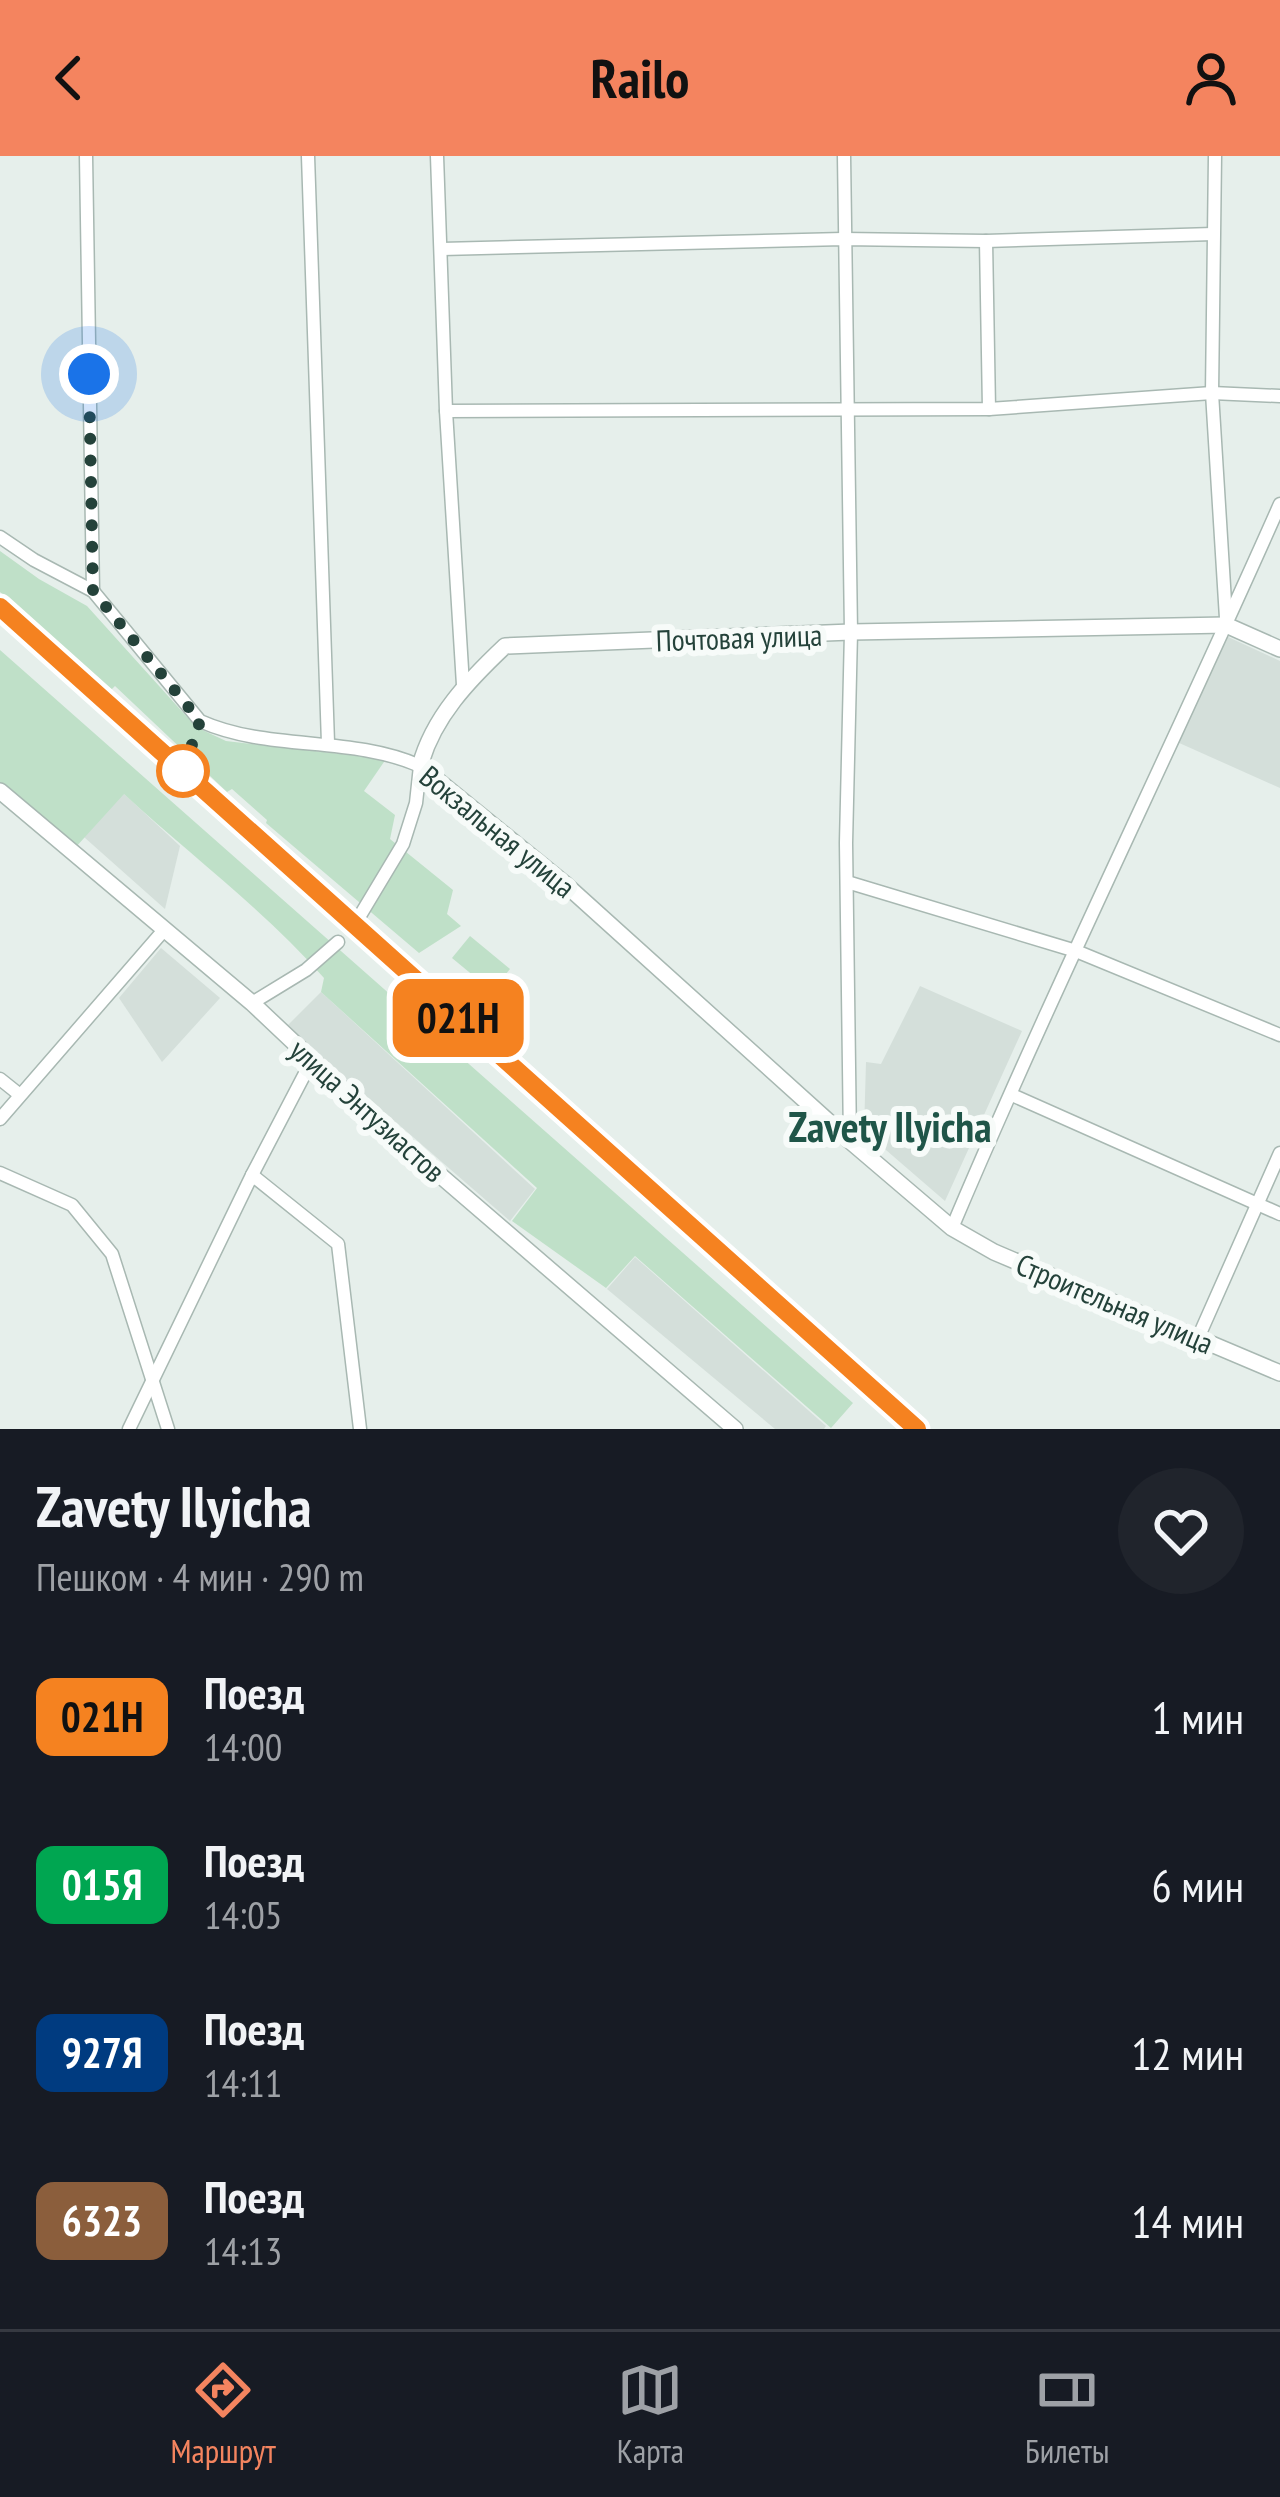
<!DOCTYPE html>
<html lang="ru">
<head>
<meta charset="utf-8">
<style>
  :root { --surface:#171b24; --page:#20242c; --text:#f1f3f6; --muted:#9ea1a6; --line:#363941; --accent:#f4845f }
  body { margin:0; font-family:"PT Sans Narrow",sans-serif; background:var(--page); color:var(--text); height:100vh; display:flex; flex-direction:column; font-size:45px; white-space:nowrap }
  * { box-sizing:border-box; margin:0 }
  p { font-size:39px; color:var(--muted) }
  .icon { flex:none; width:66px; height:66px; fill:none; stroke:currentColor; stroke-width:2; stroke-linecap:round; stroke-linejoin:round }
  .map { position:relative; height:1273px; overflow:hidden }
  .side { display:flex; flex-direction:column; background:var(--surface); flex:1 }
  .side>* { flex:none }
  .badge { padding:0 24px; border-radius:18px; font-size:42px; line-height:78px }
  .you { position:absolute; width:60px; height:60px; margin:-30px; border:9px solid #fff; border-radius:50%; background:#1a73e8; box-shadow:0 0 0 18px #1a73e833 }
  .map>.badge { position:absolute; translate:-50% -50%; box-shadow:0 0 0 6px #fff }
  .round { display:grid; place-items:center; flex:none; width:126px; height:126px; border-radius:63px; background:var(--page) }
  .summary { display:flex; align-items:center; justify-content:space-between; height:204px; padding:0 36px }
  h1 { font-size:57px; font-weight:800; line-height:90px }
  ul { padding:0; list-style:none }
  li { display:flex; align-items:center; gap:36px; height:168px; padding:0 36px }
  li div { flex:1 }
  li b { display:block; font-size:45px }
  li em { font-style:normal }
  li .badge { min-width:132px; font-weight:700; text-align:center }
  header { display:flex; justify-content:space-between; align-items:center; height:156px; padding:0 36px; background:var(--accent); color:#111; font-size:54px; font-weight:800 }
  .dock { display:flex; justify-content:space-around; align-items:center; height:168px; border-top:3px solid var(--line); background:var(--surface); font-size:33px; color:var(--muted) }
  .dock a { display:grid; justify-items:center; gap:6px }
  .dock .selected { color:var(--accent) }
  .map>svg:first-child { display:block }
  .built { fill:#d4dfda }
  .green { fill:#bfe0c8 }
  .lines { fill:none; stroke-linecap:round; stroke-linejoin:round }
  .minor-casing { stroke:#a8b8b2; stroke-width:15 }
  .tertiary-casing { stroke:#a8b8b2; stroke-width:18 }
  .minor { stroke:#fff; stroke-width:12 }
  .tertiary { stroke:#fff; stroke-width:15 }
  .rail { stroke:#5f7d75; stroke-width:3; stroke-dasharray:24 12; stroke-linecap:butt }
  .line-casing { stroke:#fff; stroke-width:27 }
  .line { stroke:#f58220; stroke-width:18 }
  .walk { stroke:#24423a; stroke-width:12; stroke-dasharray:0 21.6 }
  .stop-dot { fill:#fff; stroke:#f58220; stroke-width:6 }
  .labels { text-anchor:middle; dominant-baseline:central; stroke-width:12; stroke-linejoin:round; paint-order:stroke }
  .street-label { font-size:30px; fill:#24423a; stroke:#f7fbf9 }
  .district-label { font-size:42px; font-weight:bold; fill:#1f5548; stroke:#f7fbf9 }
</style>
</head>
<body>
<header><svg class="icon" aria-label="back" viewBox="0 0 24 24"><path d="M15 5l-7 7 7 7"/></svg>Railo<svg class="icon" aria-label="person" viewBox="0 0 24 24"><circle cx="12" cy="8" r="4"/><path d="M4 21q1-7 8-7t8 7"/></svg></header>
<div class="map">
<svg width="1280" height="1273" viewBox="0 0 1280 1273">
  <rect width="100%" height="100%" fill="#e6efeb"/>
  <g class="built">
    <path d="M 1226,480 L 1280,505 L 1280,632 L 1177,586 Z"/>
    <path d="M 123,637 L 180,690 L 165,753 L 84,681 Z"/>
    <path d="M 161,792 L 220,842 L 162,906 L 119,842 Z"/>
    <path d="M 920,830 L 1022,875 L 945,1045 L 864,975 L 866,906 L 881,908 Z"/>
    <path d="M 321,836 L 535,1033 L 510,1065 L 286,871 Z"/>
    <path d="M 635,1101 L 826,1270 L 824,1273 L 775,1273 L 607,1133 Z"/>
  </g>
  <g class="green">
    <path d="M 0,395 L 39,423 L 87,450 L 196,571 L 226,585 L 386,603 L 364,635 L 395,659 L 390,683 L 453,734 L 447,758 L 461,770 L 419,797 L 266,667 L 267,664 L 232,633 L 227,636 L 115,530 L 111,534 L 0,436 Z"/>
    <path d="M 0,494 L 853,1247 L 831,1272 L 635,1100 L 606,1132 L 512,1065 L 537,1032 L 321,836 L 324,822 C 264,754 190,699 124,638 L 75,692 L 0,628 Z"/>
    <path d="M 470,780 L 510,813 L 492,835 L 452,802 Z"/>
  </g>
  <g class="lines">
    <g class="minor-casing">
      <g id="minor">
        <path d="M 86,0 L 93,435"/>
        <path d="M 308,0 L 328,587"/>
        <path d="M 437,0 L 446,255 L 463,529"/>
        <path d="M 844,0 L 851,476 L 846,687 L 850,985"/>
        <path d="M 1215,0 L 1212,237 L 1226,462"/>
        <path d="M 986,85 L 989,253"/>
        <path d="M 442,93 L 843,83 L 986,85 L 1213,78"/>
        <path d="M 446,255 L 989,253 L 1212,237 L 1280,240"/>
        <path d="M 0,381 L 34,404 L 93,435 L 200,565 C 269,596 350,579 420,610 L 416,647 L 403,688 L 361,758"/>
        <path d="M 847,726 L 1076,795 L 1280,879"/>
        <path d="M 252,847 L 306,814 L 338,786"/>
        <path d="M 0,923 L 20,939"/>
        <path d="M 1012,939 L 1280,1058"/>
        <path d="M 0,963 L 164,774"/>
        <path d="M 0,1017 L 72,1049 L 112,1098 L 168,1273"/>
        <path d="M 252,1019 L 338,1088 L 360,1273"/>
        <path d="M 952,1072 C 1055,828 1173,590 1280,348"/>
        <path d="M 1198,1182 L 1280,997"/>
        <path d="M 129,1273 L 252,1019 L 311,906"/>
      </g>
    </g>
    <g class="tertiary-casing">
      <g id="tertiary">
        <path d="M 1280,493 L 1226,469 L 851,476 L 505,490 C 469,524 433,561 420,610 L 565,728 L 850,985 L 952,1072 L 994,1096 L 1280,1217"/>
        <path d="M 0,635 L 252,847 L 377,965 L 735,1273"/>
      </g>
    </g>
    <use href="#minor" class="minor"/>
    <use href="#tertiary" class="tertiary"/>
    <path class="rail" d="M 0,451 L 917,1273"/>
  </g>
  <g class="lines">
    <g class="line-casing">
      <path id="line" d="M 0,451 L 917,1273"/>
    </g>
    <use href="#line" class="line"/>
    <path class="walk" d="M 89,218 L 93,435 L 200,565 L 183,615"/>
  </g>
  <circle class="stop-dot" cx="183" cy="615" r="24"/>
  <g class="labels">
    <g class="street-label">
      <text transform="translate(739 481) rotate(-2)">Почтовая улица</text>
      <text transform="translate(498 675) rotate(39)">Вокзальная улица</text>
      <text transform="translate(368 954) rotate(42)">улица Энтузиастов</text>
      <text transform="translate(1115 1147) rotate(23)">Строительная улица</text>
    </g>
    <g class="district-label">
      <text x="890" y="970">Zavety Ilyicha</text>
    </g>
  </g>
</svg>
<div class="you" style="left:89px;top:218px"></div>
<b class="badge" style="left:458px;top:862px;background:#f58220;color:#111">021Н</b>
</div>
<section class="side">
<div class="summary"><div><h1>Zavety Ilyicha</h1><p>Пешком · 4 мин · 290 m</p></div><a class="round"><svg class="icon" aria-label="heart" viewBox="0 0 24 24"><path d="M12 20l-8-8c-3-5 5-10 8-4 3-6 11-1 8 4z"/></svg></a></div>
<ul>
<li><span class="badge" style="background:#f58220;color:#111">021Н</span><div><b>Поезд</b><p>14:00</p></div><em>1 мин</em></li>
<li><span class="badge" style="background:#00a651;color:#fff">015Я</span><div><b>Поезд</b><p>14:05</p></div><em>6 мин</em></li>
<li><span class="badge" style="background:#003b80;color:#fff">927Я</span><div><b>Поезд</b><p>14:11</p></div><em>12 мин</em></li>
<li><span class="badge" style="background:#8b5e3c;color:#fff">6323</span><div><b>Поезд</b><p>14:13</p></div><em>14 мин</em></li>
</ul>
</section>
<nav class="dock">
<a class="selected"><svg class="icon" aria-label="directions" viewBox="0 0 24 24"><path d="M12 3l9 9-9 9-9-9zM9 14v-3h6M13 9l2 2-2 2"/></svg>Маршрут</a>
<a><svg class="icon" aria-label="map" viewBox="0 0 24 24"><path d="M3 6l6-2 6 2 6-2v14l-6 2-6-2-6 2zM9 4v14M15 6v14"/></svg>Карта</a>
<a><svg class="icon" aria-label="tickets" viewBox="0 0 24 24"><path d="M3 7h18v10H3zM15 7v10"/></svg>Билеты</a>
</nav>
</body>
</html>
